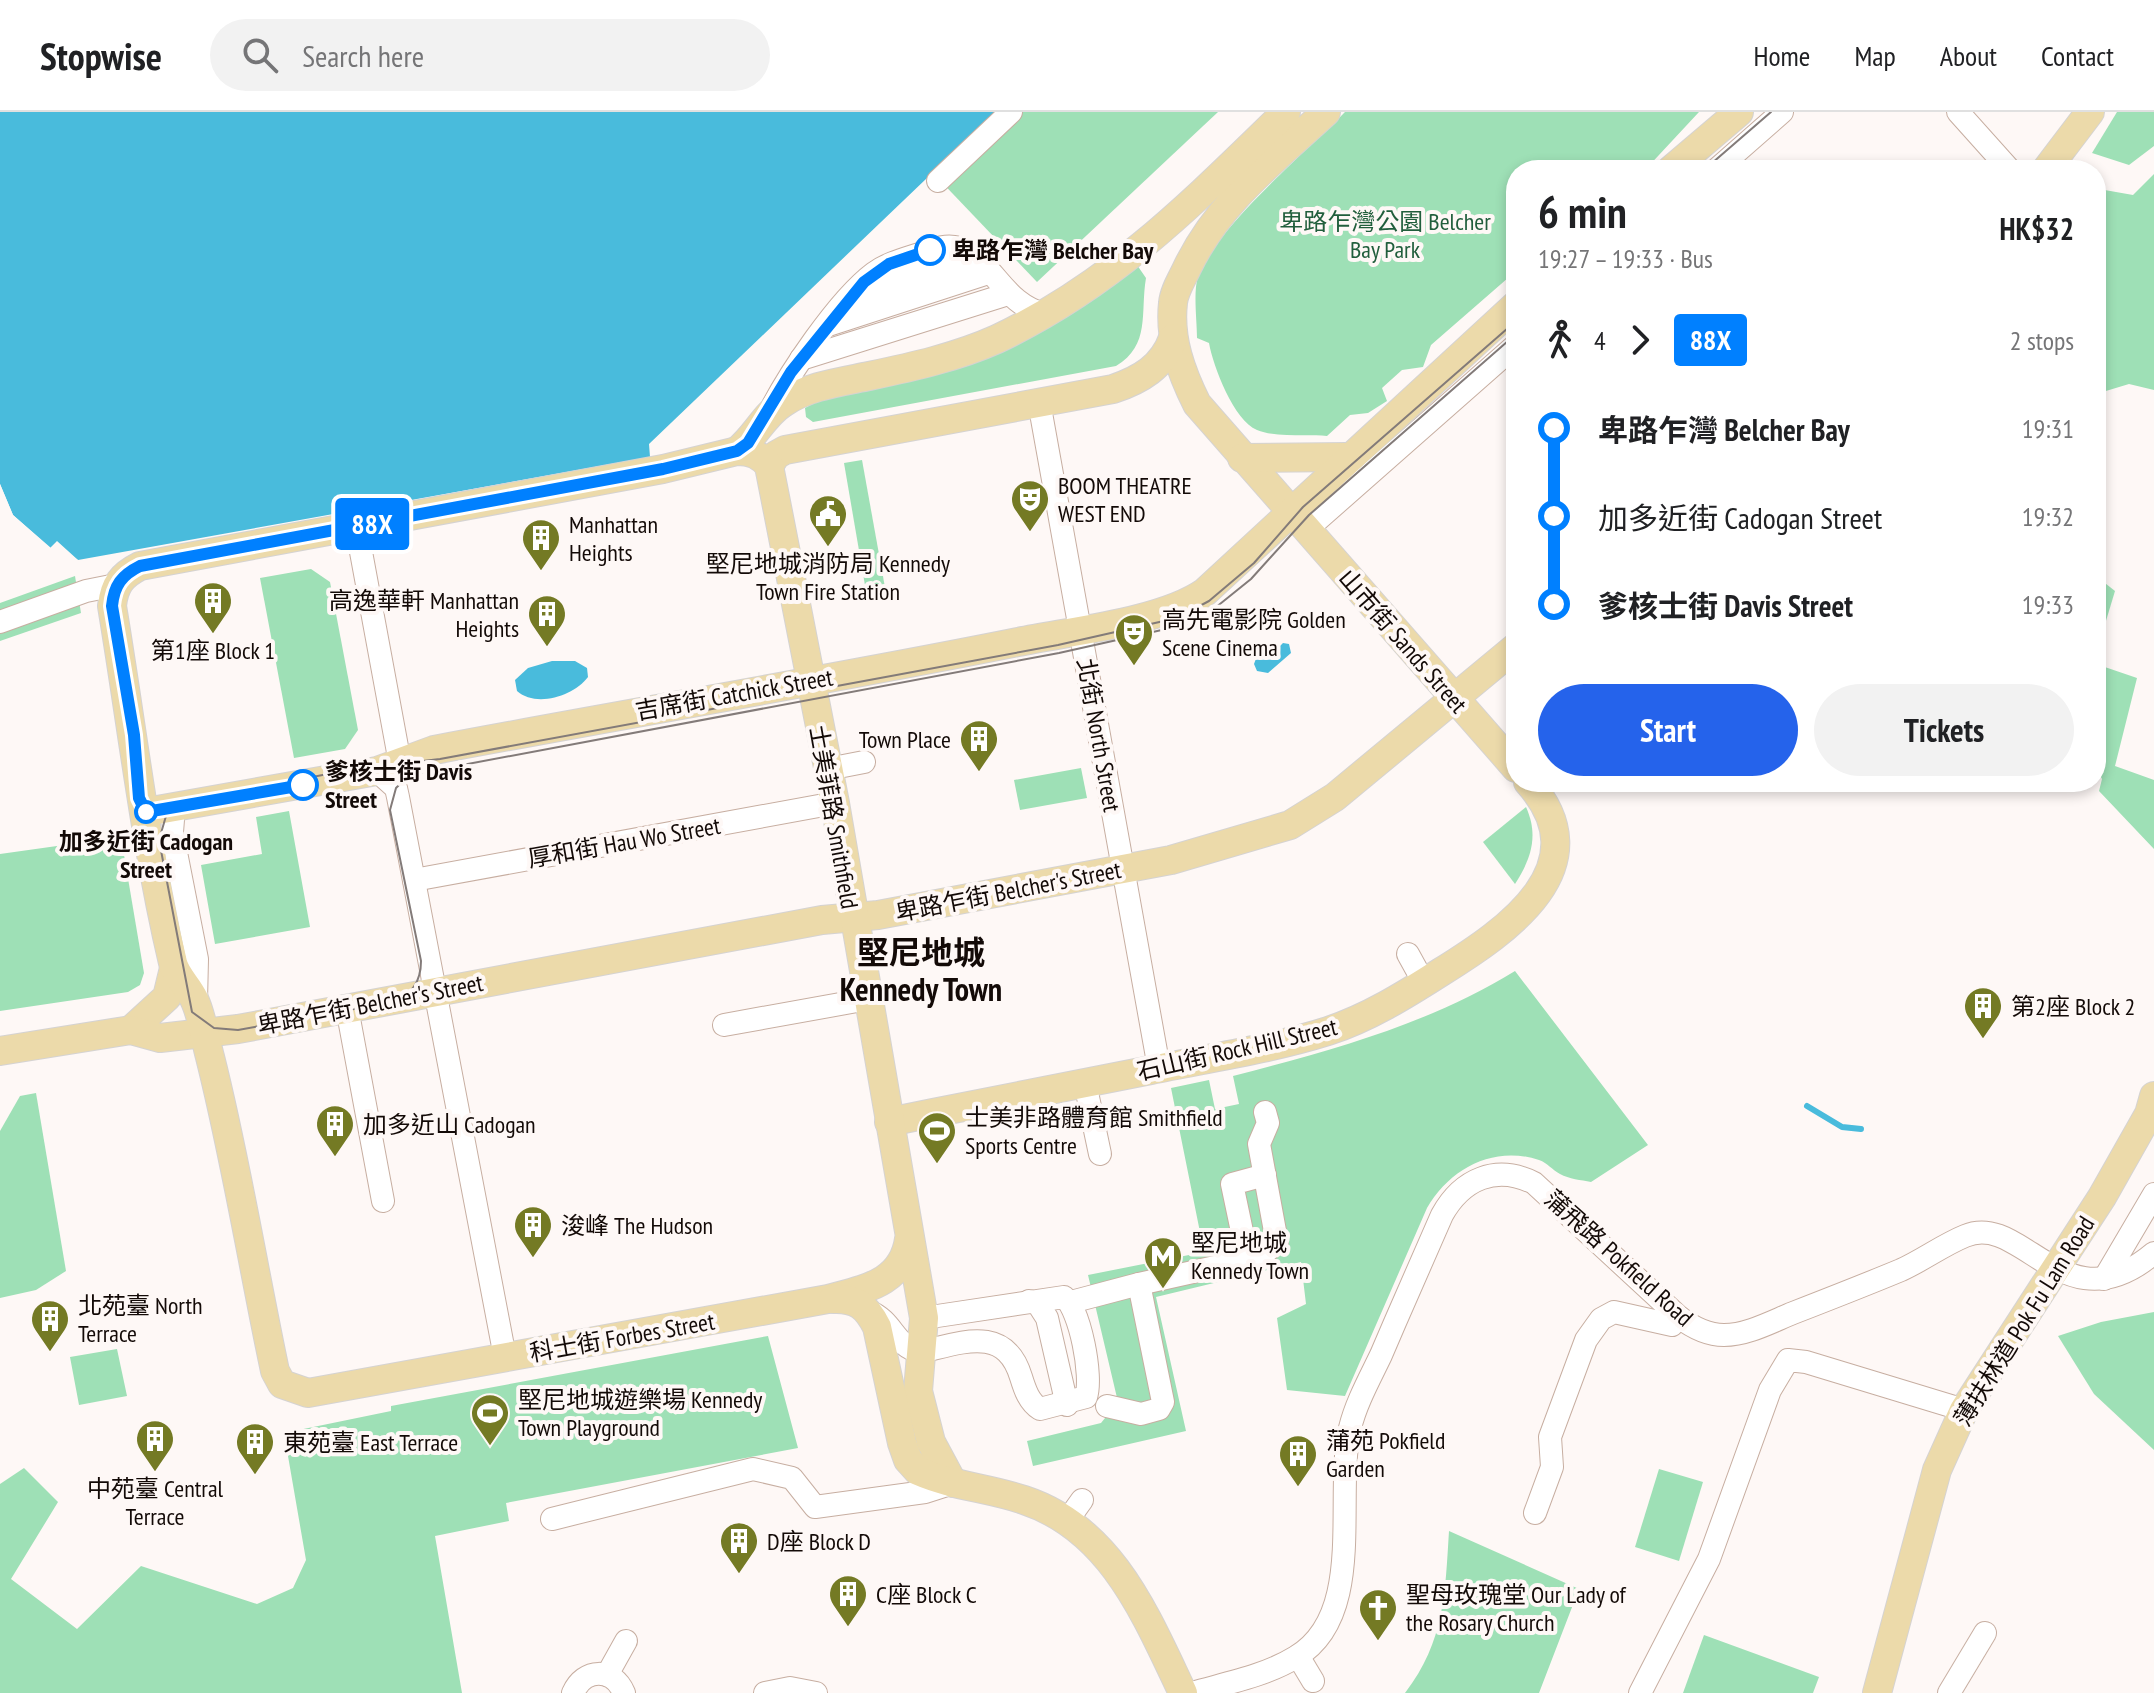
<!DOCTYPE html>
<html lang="en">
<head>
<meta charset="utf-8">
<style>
  :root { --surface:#fff; --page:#f2f2f2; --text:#202124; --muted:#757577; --line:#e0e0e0; --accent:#2563eb }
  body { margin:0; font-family:"PT Sans Narrow","Noto Sans TC",sans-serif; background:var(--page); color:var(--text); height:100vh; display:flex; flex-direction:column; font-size:30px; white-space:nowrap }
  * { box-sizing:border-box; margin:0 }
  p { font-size:26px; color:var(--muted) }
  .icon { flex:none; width:44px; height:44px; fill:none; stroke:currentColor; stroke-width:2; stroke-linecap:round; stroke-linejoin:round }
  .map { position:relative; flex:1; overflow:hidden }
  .side { position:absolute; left:1506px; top:48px; width:600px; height:632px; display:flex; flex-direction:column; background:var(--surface); border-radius:32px; box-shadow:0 4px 12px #0003 }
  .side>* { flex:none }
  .badge { padding:0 16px; border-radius:6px; font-size:28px; line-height:52px }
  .map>.badge { position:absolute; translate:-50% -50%; box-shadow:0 0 0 4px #fff }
  .legs { display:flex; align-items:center; gap:12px; height:88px; padding:0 32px; font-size:26px }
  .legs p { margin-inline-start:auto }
  .summary { display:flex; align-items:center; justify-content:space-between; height:136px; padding:0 32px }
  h1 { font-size:44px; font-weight:700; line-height:60px }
  .action { display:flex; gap:16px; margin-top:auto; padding:16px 32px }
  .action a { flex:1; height:92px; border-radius:48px; background:var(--accent); color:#fff; font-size:32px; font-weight:700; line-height:92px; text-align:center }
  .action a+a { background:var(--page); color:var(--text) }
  ul { padding:0 32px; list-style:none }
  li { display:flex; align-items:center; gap:28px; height:88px; font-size:30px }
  li i { display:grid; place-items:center; width:12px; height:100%; margin:0 10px; background:currentColor }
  li i::after { content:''; width:20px; height:20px; margin:-10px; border:6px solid; border-radius:50%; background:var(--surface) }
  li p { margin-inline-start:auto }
  li:first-child i { background:linear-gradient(#0000 50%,currentColor 0) }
  li:last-child i { background:linear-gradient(currentColor 50%,#0000 0) }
  header { display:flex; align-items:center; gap:48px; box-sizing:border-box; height:112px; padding:0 40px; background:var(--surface); border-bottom:2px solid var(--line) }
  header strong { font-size:38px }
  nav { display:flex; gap:44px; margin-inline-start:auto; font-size:28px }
  .search { width:560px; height:72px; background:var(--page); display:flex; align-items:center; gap:20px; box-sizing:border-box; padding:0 28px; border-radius:44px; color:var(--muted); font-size:30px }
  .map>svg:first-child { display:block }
  .green { fill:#9ee0b6 }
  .water { fill:#49bbdc }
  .pier { fill:#fef8f6 }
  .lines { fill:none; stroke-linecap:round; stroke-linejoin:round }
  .stream { stroke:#49bbdc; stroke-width:6 }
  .minor-casing { stroke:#c7aea1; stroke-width:24 }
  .major-casing { stroke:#d5d3d2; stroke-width:30 }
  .minor { stroke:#fff; stroke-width:22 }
  .major { stroke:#ecdaaa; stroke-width:28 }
  .tram { stroke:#837b79; stroke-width:2 }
  .line-1-casing { stroke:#fff; stroke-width:18 }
  .line-1 { stroke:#0080ff; stroke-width:12 }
  .stop-1-dot { fill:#fff; stroke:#0080ff; stroke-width:4 }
  .labels { text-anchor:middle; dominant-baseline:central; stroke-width:8; stroke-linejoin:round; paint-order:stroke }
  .park-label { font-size:24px; fill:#215e3c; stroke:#fef8f6 }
  .stop-label { font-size:24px; font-weight:bold; fill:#130a07; stroke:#fef8f6; text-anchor:start }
  .poi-label { font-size:24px; fill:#130a07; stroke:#fef8f6; text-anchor:start }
  .street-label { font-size:24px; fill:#130a07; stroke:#fef8f6 }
  .district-label { font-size:32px; font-weight:bold; fill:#130a07; stroke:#fef8f6 }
</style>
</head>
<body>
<header>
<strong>Stopwise</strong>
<div class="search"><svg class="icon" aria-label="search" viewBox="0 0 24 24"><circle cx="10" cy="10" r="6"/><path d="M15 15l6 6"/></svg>Search here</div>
<nav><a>Home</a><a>Map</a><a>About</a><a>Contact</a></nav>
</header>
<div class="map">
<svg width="2154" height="1581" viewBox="0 0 2154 1581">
  <rect width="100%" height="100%" fill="#fef8f6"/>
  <g class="green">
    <path d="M 996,0 L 1218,0 L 1037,170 L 932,60 Z"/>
    <path d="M 1345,0 L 1699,0 L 1645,58 L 1516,58 L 1516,159 L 1431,233 L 1423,255 L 1402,258 L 1382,276 L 1387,289 L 1368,301 L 1350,303 L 1327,324 C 1307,322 1276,326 1257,318 C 1234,309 1213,254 1209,231 L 1197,226 C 1197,208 1193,181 1198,164 C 1215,117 1307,39 1345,0 Z"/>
    <path d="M 2117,0 L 2154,0 L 2154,34 L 2129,53 L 2092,41 Z"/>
    <path d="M 2154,62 L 2154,278 L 2129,272 L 2096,282 L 2096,80 L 2099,77 L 2133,83 Z"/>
    <path d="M 1137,153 L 1146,166 C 1140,201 1151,233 1116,254 L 813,310 L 806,305 L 805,296 L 818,289 Z"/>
    <path d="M 862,348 L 886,481 L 867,485 L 844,351 Z"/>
    <path d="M 311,457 L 330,470 L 358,618 L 345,637 L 294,646 L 260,466 Z"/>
    <path d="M 75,464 L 81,501 L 0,529 L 0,491 Z"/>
    <path d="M 2096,464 L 2115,479 L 2096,542 Z"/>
    <path d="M 2096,552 L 2137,566 L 2115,654 L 2154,668 L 2154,737 L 2099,679 L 2102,667 L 2096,655 Z"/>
    <path d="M 1081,656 L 1087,686 L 1020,698 L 1014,668 Z"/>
    <path d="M 1526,695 C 1539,724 1531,747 1515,772 L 1483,730 Z"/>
    <path d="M 289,699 L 310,815 L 215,832 L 201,753 L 262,742 L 256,705 Z"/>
    <path d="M 121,725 L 144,861 L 140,873 L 128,880 L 0,899 L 0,742 Z"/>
    <path d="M 1515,859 L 1648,1033 L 1591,1070 C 1581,1068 1569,1067 1560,1062 C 1552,1058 1548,1051 1539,1048 C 1494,1033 1450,1056 1427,1096 L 1345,1284 L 1287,1278 L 1277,1206 L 1306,1192 L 1301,1150 L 1156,1185 L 1186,1319 L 1033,1354 L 1027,1329 L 1101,1311 L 1118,1290 L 1088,1163 L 1204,1140 L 1171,976 L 1209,968 L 1215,997 L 1239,992 L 1233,964 C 1330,939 1429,912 1515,859 Z"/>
    <path d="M 36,981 L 66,1159 L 36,1178 L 0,1186 L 0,1019 L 20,984 Z"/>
    <path d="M 2154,1200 L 2154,1338 L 2094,1282 L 2058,1224 L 2101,1210 Z"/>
    <path d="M 768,1224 L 798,1336 L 506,1391 L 509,1409 L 435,1424 L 462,1581 L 0,1581 L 0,1372 L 24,1356 L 58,1390 L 11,1467 L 77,1517 L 141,1454 L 257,1492 L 293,1476 L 306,1448 L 284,1321 L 391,1299 L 391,1294 Z"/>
    <path d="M 117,1237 L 127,1284 L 79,1293 L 70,1245 Z"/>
    <path d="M 1659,1357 L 1703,1370 L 1679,1449 L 1635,1435 Z"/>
    <path d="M 1449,1419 L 1579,1477 L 1539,1581 L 1405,1581 C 1445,1529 1445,1481 1449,1419 Z"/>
    <path d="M 1704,1523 L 1819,1565 L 1813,1581 L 1683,1581 Z"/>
  </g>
  <g class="water">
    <path d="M 0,0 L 996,0 L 649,332 L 650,345 L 78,448 L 60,435 L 51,436 L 13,403 L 0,372 Z"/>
    <path d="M 1283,531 L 1289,532 L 1291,541 L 1268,561 L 1257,559 L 1254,552 L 1257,544 L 1273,541 Z"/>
    <path d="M 552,549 L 575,549 L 587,556 L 588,565 C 574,584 536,596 517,579 L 515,568 L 528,556 Z"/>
  </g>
  <path class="pier" d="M 0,372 L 13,403 L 50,436 L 57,429 L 78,448 L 76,452 L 56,436 L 48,440 L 10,406 L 0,383 Z"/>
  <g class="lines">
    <path class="stream" d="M 1807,994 L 1842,1015 L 1861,1017"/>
    <g class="minor-casing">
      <g id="minor">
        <path d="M 1958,0 L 2010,58"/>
        <path d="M 1716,58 L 1782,0"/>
        <path d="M 938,69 L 1011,0"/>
        <path d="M 854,185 L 974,145"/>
        <path d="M 828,213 L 988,161"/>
        <path d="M 801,247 L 1008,182"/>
        <path d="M 1039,290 L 1159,956"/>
        <path d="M 768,303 C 788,263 838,188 874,161 C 889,150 908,146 925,140 C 938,135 953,131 966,139 C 999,159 1004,191 1046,203"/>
        <path d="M 361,414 L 359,429 L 400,651"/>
        <path d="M 1306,418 L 1516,233"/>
        <path d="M 0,510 L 86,479 L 116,473"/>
        <path d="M 828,657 L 864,650"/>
        <path d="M 377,659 L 396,676 L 398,685 L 505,1245"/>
        <path d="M 174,695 L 172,720 L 197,847 L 196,889"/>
        <path d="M 414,768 L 835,691"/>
        <path d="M 1408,842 L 1424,871"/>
        <path d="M 347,896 L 383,1089"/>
        <path d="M 724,913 L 868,887"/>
        <path d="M 1085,971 L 1100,1042"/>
        <path d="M 1248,1148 L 1232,1072 L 1265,1063"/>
        <path d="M 2104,1167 L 2154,1082"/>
        <path d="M 1029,1189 L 1038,1192 L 1047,1206 L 1067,1293"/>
        <path d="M 1071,1190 L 1139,1172"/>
        <path d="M 870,1200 C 893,1209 895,1235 920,1240 C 961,1231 1005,1212 1021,1265 C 1025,1278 1029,1290 1040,1297 L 1086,1285 C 1093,1265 1080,1197 1064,1185 L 924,1206"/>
        <path d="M 1107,1294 L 1141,1302 L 1159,1297 L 1163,1290 L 1139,1172 L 1260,1145 L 1277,1130 L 1259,1032 L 1268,1011 L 1265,1000"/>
        <path d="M 1535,1401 L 1552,1355 L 1550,1325 L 1586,1228 L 1601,1207 L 1614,1200 L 1672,1213 L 1679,1205"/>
        <path d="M 552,1407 L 753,1357 L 792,1366 L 815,1395 L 925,1380 L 953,1371"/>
        <path d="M 1067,1409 L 1082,1388"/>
        <path d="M 1298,1544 L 1313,1569"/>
        <path d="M 607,1563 L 626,1529"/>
        <path d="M 573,1581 C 584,1556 613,1555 624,1581"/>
        <path d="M 765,1581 L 790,1576 L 816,1581"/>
        <path d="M 1192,1581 C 1227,1571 1265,1564 1296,1545 C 1367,1503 1334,1385 1350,1316 C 1356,1291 1370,1266 1381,1243 C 1401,1196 1422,1149 1442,1103 C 1462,1067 1496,1052 1534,1071 L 1679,1205 C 1692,1215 1707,1223 1724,1223 C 1747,1223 1771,1210 1793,1201 C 1829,1187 1865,1173 1901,1158 C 1923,1148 1943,1133 1965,1124 C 2023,1099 2064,1217 2154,1141"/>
        <path d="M 1640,1581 L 1709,1447 L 1770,1278 L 1788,1248 L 1806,1250 L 1964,1298"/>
        <path d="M 1949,1581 L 1985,1521"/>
      </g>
    </g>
    <g class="major-casing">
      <g id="major">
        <path d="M 1326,0 C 1274,48 1218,91 1187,156 C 1182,167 1174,179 1173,191 C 1169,227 1181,260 1197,292 L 1516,656"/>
        <path d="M 1671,58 L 1739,0"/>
        <path d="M 2046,58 L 2090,0"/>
        <path d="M 737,339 C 755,325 764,303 783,291 C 808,274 840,270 869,264 C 912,255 957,245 997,227 C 1115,171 1194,89 1286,0"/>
        <path d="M 1242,346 L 1347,345"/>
        <path d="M 769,354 L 776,343 L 785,338 L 1113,277 C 1140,268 1163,255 1173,226"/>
        <path d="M 146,700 L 377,659 L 434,638 C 629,601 824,569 1018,530 C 1071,519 1162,510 1205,480 L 1516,193"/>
        <path d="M 131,918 L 167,885 L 174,856"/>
        <path d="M 0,939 L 131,918 L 160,926 L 238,917 L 822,808 L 878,803 L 1171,748 L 1290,713 L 1335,685 L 1516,535"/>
        <path d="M 889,1010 C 976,992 1063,975 1151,958 C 1210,946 1271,937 1328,919 C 1368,906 1405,883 1441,860 C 1507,819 1603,754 1528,670"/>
        <path d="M 909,1127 C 903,1171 865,1177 828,1187 L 308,1281 L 282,1272 L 275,1259 C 253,1155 236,1048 210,945 C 205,927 202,903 194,887 C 188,874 176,864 173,851 C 145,732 132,614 112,494 C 114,473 122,463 140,454 L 663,357 L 737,339 C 751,339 761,343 769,354 L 835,691 L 924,1206 L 918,1279 L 931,1330 L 953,1371"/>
        <path d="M 833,1187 C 857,1186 867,1195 877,1215 L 902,1331 L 908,1348 L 918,1359 C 952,1374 989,1376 1024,1388 C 1112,1417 1146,1504 1183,1581"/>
        <path d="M 1877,1581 L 1937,1358 L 1964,1298 L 2102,1085 L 2149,1002 L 2154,984"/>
      </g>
    </g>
    <use href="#minor" class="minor"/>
    <use href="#major" class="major"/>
    <g class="tram">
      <path d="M 1704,58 L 1771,0"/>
      <path d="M 1516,209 L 1303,395 L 1254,451 L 1209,489 L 1177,506 L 1058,533 L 837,574 L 440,647 L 353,657 L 181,691 L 166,704 L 159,728 L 192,900 L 214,916 L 238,918 L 393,890 C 412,883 421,869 421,849 L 390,698 L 396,676 L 409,663 L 1059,541 L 1184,513 L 1215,496 L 1251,467 L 1309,403 L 1516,222"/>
    </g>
  </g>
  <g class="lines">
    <g class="line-1-casing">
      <path id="line-1" d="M 303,673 L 146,700 L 139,686 L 134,623 L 112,494 C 114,473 122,463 140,454 L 663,357 L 737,339 L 748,331 L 791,260 L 864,170 L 889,152 L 930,138"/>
    </g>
    <use href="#line-1" class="line-1"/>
  </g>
  <defs>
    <g id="theatre-pin" transform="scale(2)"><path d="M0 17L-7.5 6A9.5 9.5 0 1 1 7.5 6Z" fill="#747a24" stroke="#fef8f6"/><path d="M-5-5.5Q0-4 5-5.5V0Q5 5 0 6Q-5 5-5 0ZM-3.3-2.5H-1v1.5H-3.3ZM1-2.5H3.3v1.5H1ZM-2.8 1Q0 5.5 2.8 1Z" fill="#fff"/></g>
    <g id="civic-pin" transform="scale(2)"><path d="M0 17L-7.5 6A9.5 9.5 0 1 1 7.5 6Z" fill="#747a24" stroke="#fef8f6"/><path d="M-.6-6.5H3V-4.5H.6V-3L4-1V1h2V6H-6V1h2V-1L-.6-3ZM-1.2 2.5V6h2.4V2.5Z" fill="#fff"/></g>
    <g id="building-pin" transform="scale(2)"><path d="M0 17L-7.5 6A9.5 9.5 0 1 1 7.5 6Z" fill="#747a24" stroke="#fef8f6"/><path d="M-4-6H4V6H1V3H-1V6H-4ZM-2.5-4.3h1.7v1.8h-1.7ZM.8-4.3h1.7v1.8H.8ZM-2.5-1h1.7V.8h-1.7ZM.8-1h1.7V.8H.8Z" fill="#fff"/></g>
    <g id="stadium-pin" transform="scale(2)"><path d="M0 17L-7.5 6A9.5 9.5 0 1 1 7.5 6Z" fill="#747a24" stroke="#fef8f6"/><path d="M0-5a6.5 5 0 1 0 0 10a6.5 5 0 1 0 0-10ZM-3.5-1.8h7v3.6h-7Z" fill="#fff"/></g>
    <g id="metro-pin" transform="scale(2)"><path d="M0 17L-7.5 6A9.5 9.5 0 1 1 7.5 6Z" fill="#747a24" stroke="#fef8f6"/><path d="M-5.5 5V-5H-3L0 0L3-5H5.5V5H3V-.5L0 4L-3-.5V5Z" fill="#fff"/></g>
    <g id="church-pin" transform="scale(2)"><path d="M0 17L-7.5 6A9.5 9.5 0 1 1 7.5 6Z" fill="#747a24" stroke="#fef8f6"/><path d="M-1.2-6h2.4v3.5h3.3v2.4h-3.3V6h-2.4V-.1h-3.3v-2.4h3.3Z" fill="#fff"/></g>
  </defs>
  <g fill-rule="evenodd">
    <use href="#theatre-pin" x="1030" y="387"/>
    <use href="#civic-pin" x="828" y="402"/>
    <use href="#building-pin" x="541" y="426"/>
    <use href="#building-pin" x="213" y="489"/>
    <use href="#building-pin" x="547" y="502"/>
    <use href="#theatre-pin" x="1134" y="521"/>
    <use href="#building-pin" x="979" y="627"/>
    <use href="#building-pin" x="1983" y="894"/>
    <use href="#building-pin" x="335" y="1012"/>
    <use href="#stadium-pin" x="937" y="1019"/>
    <use href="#building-pin" x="533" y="1113"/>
    <use href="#metro-pin" x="1163" y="1144"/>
    <use href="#building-pin" x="50" y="1207"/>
    <use href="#stadium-pin" x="490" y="1301"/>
    <use href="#building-pin" x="155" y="1327"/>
    <use href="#building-pin" x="255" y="1330"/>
    <use href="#building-pin" x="1298" y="1342"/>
    <use href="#building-pin" x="739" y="1429"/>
    <use href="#building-pin" x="848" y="1482"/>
    <use href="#church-pin" x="1378" y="1496"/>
  </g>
  <g class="stop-1-dot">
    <circle cx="930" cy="138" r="14"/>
    <circle cx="303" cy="673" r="14"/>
    <circle cx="146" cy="700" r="10"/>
  </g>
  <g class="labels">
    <g class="park-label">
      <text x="1385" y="109">卑路乍灣公園 Belcher<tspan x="1385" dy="28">Bay Park</tspan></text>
    </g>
    <g class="stop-label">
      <text x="952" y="138">卑路乍灣 Belcher Bay</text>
      <text x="325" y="659">爹核士街 Davis<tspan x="325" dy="28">Street</tspan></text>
      <text x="146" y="729" text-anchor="middle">加多近街 Cadogan<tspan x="146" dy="28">Street</tspan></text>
    </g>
    <g class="poi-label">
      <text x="1058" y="373">BOOM THEATRE<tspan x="1058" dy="28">WEST END</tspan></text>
      <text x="569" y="412">Manhattan<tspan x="569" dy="28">Heights</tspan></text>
      <text x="828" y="451" text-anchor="middle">堅尼地城消防局 Kennedy<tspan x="828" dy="28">Town Fire Station</tspan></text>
      <text x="519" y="488" text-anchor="end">高逸華軒 Manhattan<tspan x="519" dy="28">Heights</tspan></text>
      <text x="1162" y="507">高先電影院 Golden<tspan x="1162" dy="28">Scene Cinema</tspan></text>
      <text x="213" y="538" text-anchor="middle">第1座 Block 1</text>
      <text x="951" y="627" text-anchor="end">Town Place</text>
      <text x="2011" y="894">第2座 Block 2</text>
      <text x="965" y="1005">士美非路體育館 Smithfield<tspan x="965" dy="28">Sports Centre</tspan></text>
      <text x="363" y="1012">加多近山 Cadogan</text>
      <text x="561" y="1113">浚峰 The Hudson</text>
      <text x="1191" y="1130">堅尼地城<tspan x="1191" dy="28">Kennedy Town</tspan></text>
      <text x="78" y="1193">北苑臺 North<tspan x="78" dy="28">Terrace</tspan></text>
      <text x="518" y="1287">堅尼地城遊樂場 Kennedy<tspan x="518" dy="28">Town Playground</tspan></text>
      <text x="1326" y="1328">蒲苑 Pokfield<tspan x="1326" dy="28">Garden</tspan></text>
      <text x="283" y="1330">東苑臺 East Terrace</text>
      <text x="155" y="1376" text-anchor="middle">中苑臺 Central<tspan x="155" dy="28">Terrace</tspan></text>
      <text x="767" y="1429">D座 Block D</text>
      <text x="876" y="1482">C座 Block C</text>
      <text x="1406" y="1482">聖母玫瑰堂 Our Lady of<tspan x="1406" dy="28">the Rosary Church</tspan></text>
    </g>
    <g class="street-label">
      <text transform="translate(1403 529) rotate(49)">山市街 Sands Street</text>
      <text transform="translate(734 582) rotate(-10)">吉席街 Catchick Street</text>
      <text transform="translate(1099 623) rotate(80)">北街 North Street</text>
      <text transform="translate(834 705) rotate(80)">士美菲路 Smithfield</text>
      <text transform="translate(624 730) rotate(-10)">厚和街 Hau Wo Street</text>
      <text transform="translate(1008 779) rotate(-11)">卑路乍街 Belcher's Street</text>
      <text transform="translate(370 892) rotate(-11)">卑路乍街 Belcher's Street</text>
      <text transform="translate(1237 937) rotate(-13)">石山街 Rock Hill Street</text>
      <text transform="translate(1619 1146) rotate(42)">蒲飛路 Pokfield Road</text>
      <text transform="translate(2024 1209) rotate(-58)">薄扶林道 Pok Fu Lam Road</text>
      <text transform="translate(622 1225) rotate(-10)">科士街 Forbes Street</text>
    </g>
    <g class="district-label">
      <text x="921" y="840">堅尼地城<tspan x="921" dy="37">Kennedy Town</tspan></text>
    </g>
  </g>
</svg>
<b class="badge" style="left:372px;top:412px;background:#0080ff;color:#fff">88X</b>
<section class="side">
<div class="summary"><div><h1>6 min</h1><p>19:27 – 19:33 · Bus</p></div><b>HK$32</b></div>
<div class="legs"><svg class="icon" aria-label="walk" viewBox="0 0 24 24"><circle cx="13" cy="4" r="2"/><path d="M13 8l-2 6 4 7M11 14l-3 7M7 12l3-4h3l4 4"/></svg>4<svg class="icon" aria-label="forward" viewBox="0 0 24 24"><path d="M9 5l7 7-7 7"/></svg><b class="badge" style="background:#0080ff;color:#fff">88X</b><p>2 stops</p></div>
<ul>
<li><i style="color:#0080ff"></i><b>卑路乍灣 Belcher Bay</b><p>19:31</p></li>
<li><i style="color:#0080ff"></i><span>加多近街 Cadogan Street</span><p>19:32</p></li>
<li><i style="color:#0080ff"></i><b>爹核士街 Davis Street</b><p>19:33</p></li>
</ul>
<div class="action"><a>Start</a><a>Tickets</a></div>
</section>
</div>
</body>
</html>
